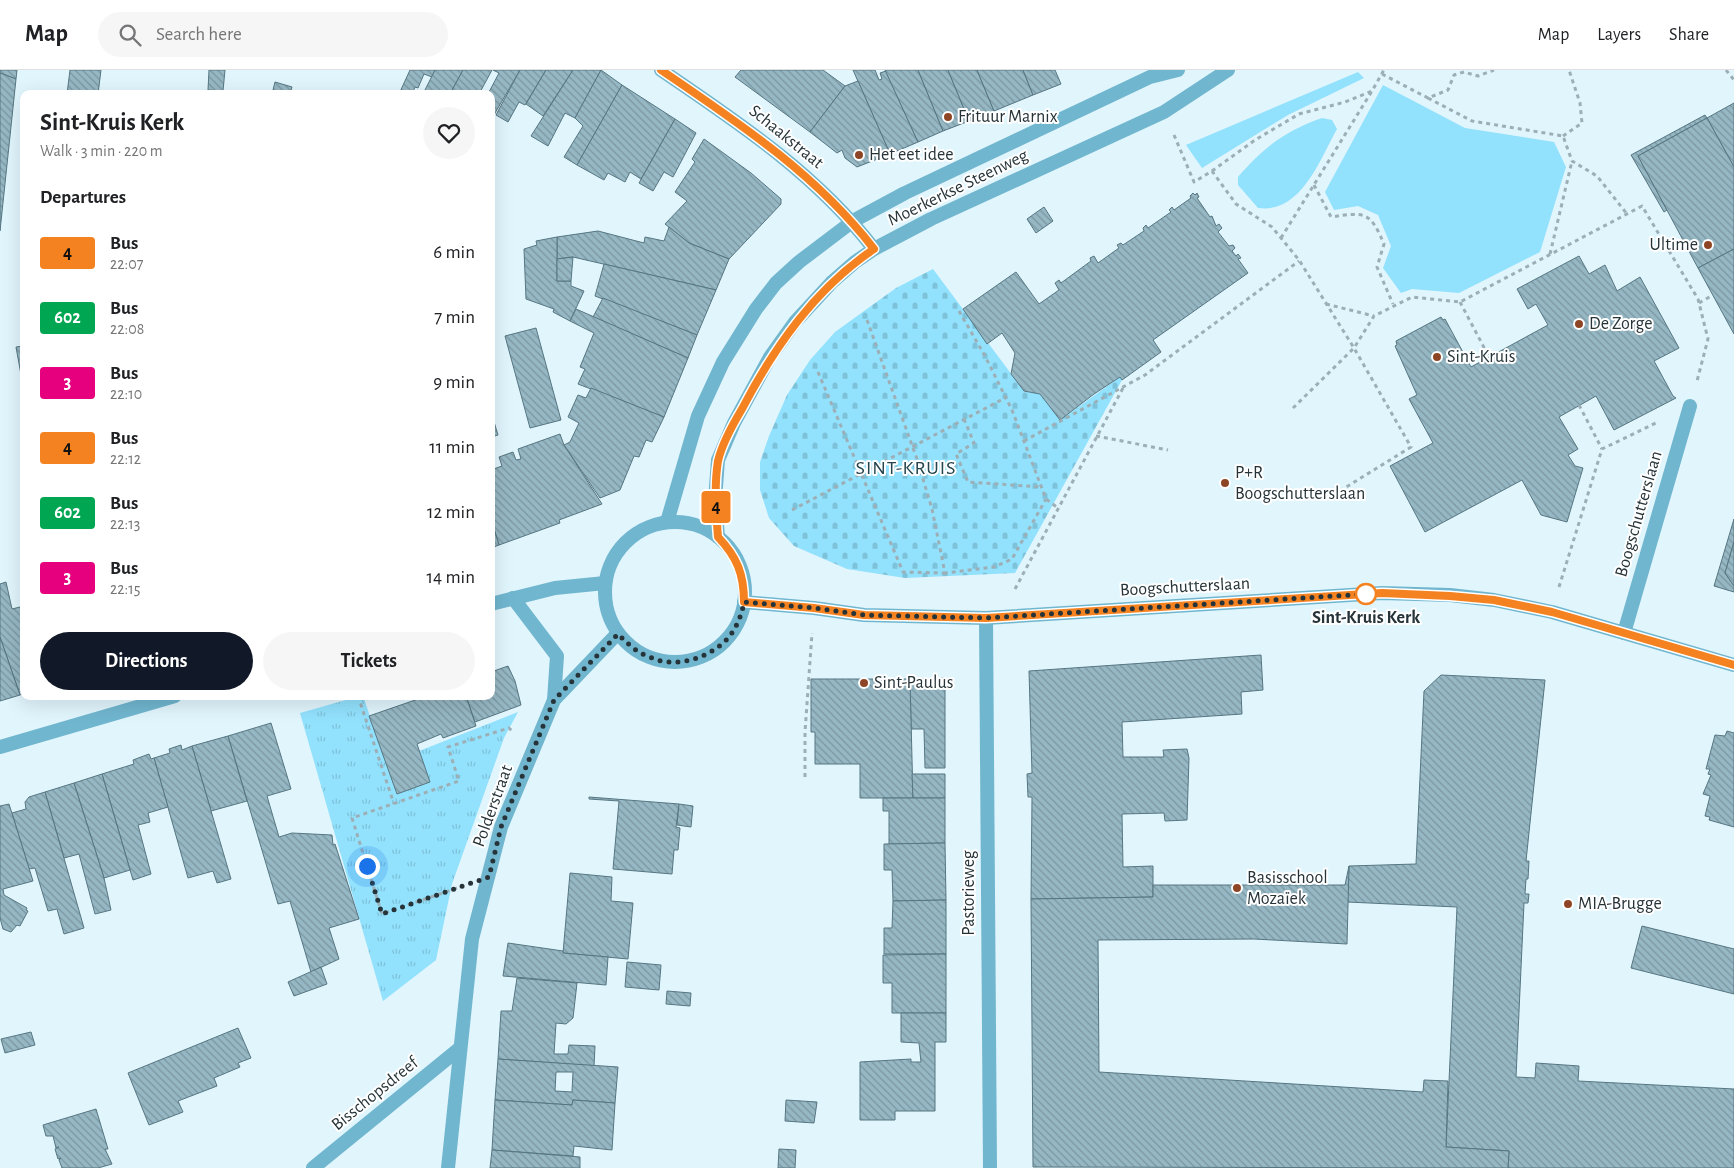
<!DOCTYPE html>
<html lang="en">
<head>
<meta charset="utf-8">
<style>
  :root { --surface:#fff; --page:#f6f6f6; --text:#202124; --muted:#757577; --line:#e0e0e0; --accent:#111827 }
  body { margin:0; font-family:"Alegreya Sans",sans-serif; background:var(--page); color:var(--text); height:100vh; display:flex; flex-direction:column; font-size:19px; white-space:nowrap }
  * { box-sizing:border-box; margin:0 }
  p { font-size:16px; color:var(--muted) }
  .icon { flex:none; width:28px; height:28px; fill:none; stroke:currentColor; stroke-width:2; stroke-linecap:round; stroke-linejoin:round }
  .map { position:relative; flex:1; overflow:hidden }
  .side { position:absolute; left:20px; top:20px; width:475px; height:610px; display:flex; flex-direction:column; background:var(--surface); border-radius:10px; box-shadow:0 5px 20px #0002 }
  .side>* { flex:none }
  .badge { padding:0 10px; border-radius:4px; font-size:18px; line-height:32px }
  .you { position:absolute; width:25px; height:25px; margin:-12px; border:4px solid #fff; border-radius:50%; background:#1a73e8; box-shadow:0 0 0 8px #1a73e833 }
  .map>.badge { position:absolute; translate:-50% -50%; box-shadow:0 0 0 2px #fff }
  h2 { padding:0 20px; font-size:19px; line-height:45px }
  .round { display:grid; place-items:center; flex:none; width:52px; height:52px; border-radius:26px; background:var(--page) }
  .head { display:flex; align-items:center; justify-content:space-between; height:85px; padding:0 20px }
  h1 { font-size:24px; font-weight:700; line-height:38px }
  .button { display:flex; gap:10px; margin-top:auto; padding:10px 20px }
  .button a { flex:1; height:58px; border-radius:30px; background:var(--accent); color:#fff; font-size:20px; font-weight:700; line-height:58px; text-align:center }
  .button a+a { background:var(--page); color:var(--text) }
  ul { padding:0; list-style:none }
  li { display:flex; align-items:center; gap:15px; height:65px; padding:0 20px }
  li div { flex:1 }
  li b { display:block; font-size:19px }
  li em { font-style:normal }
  li .badge { min-width:55px; font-weight:700; text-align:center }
  header { display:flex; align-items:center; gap:30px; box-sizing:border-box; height:70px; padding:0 25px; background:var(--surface); border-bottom:1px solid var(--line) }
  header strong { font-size:24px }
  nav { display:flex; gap:28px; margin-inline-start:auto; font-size:18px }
  .search { width:350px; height:45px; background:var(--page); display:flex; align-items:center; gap:12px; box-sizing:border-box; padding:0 18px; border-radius:28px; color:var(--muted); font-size:19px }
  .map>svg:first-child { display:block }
  .green { fill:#92e1fd }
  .cemetery { fill:url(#cemetery-stones) }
  .park { fill:url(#park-tufts) }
  .building { fill:url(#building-back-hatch); stroke:#567681; fill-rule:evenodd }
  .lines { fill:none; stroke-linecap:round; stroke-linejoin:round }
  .path { stroke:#9dafb6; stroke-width:3; stroke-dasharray:4 4; stroke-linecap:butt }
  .minor { stroke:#70b6cf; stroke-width:14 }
  .tertiary { stroke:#70b6cf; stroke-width:14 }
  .line-casing { stroke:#fff; stroke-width:11 }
  .line { stroke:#f58220; stroke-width:8 }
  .walk { stroke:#263439; stroke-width:5; stroke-dasharray:0 9 }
  .poi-dot { fill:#8d4525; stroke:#fff; stroke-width:2 }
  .stop-dot { fill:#fff; stroke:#f58220; stroke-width:2.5 }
  .labels { text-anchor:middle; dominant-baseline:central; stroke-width:4; stroke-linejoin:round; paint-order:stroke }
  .poi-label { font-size:18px; fill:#263439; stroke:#fff; text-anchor:start }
  .street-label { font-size:18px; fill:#263439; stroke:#fff }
  .stop-label { font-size:18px; font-weight:bold; fill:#263439; stroke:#fff }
  .quarter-label { font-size:20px; letter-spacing:1px; fill:#25444e; stroke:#fff }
</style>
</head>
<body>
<header>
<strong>Map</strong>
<div class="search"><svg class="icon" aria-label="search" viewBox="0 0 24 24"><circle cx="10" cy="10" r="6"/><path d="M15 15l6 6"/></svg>Search here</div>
<nav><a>Map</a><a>Layers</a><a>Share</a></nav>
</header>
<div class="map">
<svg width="1734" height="1098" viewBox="0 0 1734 1098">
  <defs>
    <pattern id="cemetery-stones" width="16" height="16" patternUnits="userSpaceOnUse" patternTransform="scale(1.25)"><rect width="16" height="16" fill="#92e1fd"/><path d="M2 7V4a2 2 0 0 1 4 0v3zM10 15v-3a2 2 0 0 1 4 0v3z" fill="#7ec2da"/></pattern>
    <pattern id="park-tufts" width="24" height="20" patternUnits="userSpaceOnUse" patternTransform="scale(1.25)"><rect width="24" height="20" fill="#92e1fd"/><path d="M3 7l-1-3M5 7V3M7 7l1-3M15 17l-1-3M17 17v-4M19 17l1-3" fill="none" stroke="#7ec2da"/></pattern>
    <pattern id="building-back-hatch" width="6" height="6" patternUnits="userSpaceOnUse" patternTransform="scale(1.25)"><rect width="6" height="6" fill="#96b8c4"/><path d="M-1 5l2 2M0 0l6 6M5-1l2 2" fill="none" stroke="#7a96a0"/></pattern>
  </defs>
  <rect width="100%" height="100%" fill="#e1f5fd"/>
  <g class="green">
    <path d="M 1358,2 L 1364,8 L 1288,45 L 1202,98 L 1186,75 Z"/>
    <path d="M 1383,15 L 1465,58 L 1554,72 L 1566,97 L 1540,182 L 1459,223 L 1412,219 L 1401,223 L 1383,198 L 1391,176 L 1378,145 L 1358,136 L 1334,140 L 1325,122 Z"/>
    <path d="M 1322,48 L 1332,50 L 1337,59 C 1320,89 1301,144 1258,138 L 1238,115 L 1238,107 C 1264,77 1285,61 1322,48 Z"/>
  </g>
  <path class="cemetery" d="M 933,199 L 1024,321 L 1040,324 L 1060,350 L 1120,307 L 1122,310 L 1015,503 L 905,508 L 847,499 L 794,476 L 769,448 L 760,420 L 760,392 L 769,366 L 787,325 L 810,290 L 835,262 L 896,218 Z"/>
  <path class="park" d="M 360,626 L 363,626 L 397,724 L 430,712 L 419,681 L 518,642 L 504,668 L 452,814 L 436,890 L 383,931 L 300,643 Z"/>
  <g class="building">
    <path d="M 0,0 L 17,0 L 16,9 L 0,3 Z"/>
    <path d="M 70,0 L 101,0 L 98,24 L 67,24 Z"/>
    <path d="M 209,0 L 225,0 L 223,21 L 208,20 Z"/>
    <path d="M 410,0 L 435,0 L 432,7 L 424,4 L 418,18 L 415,17 L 412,24 L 399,24 Z"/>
    <path d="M 435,0 L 463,0 L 450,24 L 429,24 L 424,22 Z"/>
    <path d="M 463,0 L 492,0 L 479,24 L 450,24 Z"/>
    <path d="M 493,0 L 520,0 L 491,50 L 491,24 L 488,24 L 499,3 Z"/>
    <path d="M 520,0 L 546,0 L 525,35 L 519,32 L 508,52 L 496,45 Z"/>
    <path d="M 546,0 L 573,0 L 543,46 L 526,34 Z"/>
    <path d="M 573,0 L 601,0 L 575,48 L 565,43 L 548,76 L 531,66 Z"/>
    <path d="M 601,0 L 622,15 L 577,95 L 564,87 L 583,56 L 575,48 Z"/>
    <path d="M 741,0 L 823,0 L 845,16 L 810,62 L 735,7 Z"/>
    <path d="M 853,0 L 875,0 L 879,10 L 882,9 L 880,3 L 886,1 L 918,72 L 890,84 Z"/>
    <path d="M 885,0 L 918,0 L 943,61 L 918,72 Z"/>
    <path d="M 918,0 L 948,0 L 969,51 L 943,61 Z"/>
    <path d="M 948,0 L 977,0 L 994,41 L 969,51 Z"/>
    <path d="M 977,0 L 1023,0 L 1033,25 L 994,41 Z"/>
    <path d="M 1023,0 L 1055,0 L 1061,14 L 1033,25 Z"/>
    <path d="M 0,3 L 16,9 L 0,161 Z"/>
    <path d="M 858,11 L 890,84 L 857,97 L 845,88 L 842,80 L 837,83 L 810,62 L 845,16 Z"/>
    <path d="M 275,12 L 292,17 L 290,24 L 272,24 Z"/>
    <path d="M 622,15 L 675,49 L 641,109 L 630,102 L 625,112 L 608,103 L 604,110 L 577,95 Z"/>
    <path d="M 1734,33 L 1734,97 L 1707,48 Z"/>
    <path d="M 1705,45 L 1707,48 L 1638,86 L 1667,140 L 1664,142 L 1631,85 Z"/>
    <path d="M 1707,48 L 1734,97 L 1734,179 L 1698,198 L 1638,86 Z"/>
    <path d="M 675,49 L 696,63 L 673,107 L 664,102 L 653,121 L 639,113 Z"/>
    <path d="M 704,69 L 751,103 L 781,129 L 781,134 L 729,189 L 689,173 L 665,154 L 687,131 L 675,122 L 695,92 L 692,89 Z"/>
    <path d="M 1193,123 L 1195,125 L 1197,123 L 1199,127 L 1197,128 L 1210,147 L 1212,146 L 1216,156 L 1219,154 L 1222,158 L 1218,162 L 1229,176 L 1233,175 L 1235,178 L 1232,181 L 1236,186 L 1238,184 L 1241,188 L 1238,189 L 1248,203 L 1153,270 L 1161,282 L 1122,310 L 1120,307 L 1094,324 L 1060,350 L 1040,324 L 1024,321 L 1011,304 L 1015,283 L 1002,263 L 987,274 L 963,239 L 1016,202 L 1039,234 L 1059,220 L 1055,213 L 1059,210 L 1061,213 L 1091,191 L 1090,188 L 1094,186 L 1098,193 L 1119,178 L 1117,175 L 1121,173 L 1123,175 L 1144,161 L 1143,158 L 1146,155 L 1148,158 L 1171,142 L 1169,140 L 1172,137 L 1174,140 L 1191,128 L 1190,126 Z"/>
    <path d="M 1044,137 L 1053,151 L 1036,163 L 1027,149 Z"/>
    <path d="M 669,157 L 689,173 L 729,189 L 716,220 L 573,187 L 557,189 L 557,167 L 598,161 L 644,173 L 645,167 L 664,171 Z"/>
    <path d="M 557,167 L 557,211 L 571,211 L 571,216 L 584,221 L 570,251 L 553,242 L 554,239 L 526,229 L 524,179 L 537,175 L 536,171 Z"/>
    <path d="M 1734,179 L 1734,264 L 1698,198 Z"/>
    <path d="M 1579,186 L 1589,204 L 1605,195 L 1617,221 L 1640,207 L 1679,278 L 1654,291 L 1673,326 L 1676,328 L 1614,360 L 1596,326 L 1559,347 L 1578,379 L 1568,385 L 1575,396 L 1583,398 L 1567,452 L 1541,445 L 1522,410 L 1425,462 L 1390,396 L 1433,373 L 1409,329 L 1417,325 L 1395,276 L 1397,275 L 1396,271 L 1441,247 L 1443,250 L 1445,249 L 1471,297 L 1548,255 L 1536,234 L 1528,239 L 1517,219 Z"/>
    <path d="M 573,187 L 571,211 L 557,211 L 557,189 Z"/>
    <path d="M 604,194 L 716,220 L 697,265 L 595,226 Z"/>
    <path d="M 603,228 L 697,265 L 688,288 L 593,247 Z"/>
    <path d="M 576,239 L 688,288 L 664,347 L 578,314 L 585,299 L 580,297 L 594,263 L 570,251 Z"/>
    <path d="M 536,258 L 561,350 L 530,358 L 505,266 Z"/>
    <path d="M 24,276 L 24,310 L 22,310 L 16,277 Z"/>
    <path d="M 591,318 L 664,347 L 652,372 L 646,370 L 639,387 L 634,386 L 620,420 L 600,428 L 564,375 L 570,372 L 579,353 L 568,347 L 578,325 L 586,328 Z"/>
    <path d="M 491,342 L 498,365 L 491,367 Z"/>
    <path d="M 560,364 L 564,375 L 602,434 L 559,450 L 560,453 L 499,475 L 491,449 L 491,400 L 502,396 L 499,387 L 513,382 L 516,390 L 521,389 L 518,379 Z"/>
    <path d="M 491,449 L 499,475 L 491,478 Z"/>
    <path d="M 1734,449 L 1734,472 L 1725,503 L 1734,516 L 1734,522 L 1714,516 Z"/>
    <path d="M 1734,472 L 1734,516 L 1725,503 Z"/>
    <path d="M 6,512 L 12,539 L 24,536 L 24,623 L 20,625 L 0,567 L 0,514 Z"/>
    <path d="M 0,567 L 20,625 L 0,631 Z"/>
    <path d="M 1261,585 L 1263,620 L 1241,622 L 1242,644 L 1122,652 L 1123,687 L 1164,687 L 1163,680 L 1187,679 L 1189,688 L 1187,750 L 1165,751 L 1164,743 L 1122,744 L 1123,797 L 1153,796 L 1153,827 L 1031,829 L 1032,727 L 1028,727 L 1027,704 L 1032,703 L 1029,601 Z"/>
    <path d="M 508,596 L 515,611 L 521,635 L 475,652 L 466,626 L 491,626 L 491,602 Z"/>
    <path d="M 1441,605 L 1545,610 L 1526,791 L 1529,791 L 1528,809 L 1526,809 L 1525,824 L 1529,824 L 1528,833 L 1524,833 L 1516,1007 L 1535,1008 L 1536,993 L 1579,996 L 1578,1011 L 1734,1019 L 1734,1098 L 1508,1098 L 1509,1081 L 1446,1077 L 1457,837 L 1347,832 L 1349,796 L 1416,794 L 1424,621 Z"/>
    <path d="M 945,608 L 945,698 L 925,698 L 924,659 L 911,659 L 910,609 Z"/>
    <path d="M 811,609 L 910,609 L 913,728 L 860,728 L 860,694 L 815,694 L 815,662 L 811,662 Z"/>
    <path d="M 420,626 L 466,626 L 476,656 L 443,668 L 441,664 L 417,674 L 430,712 L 397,724 L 369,646 L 421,628 Z"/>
    <path d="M 271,653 L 291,719 L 267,726 L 279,767 L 292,763 L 332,765 L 333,775 L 335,774 L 359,849 L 329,858 L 339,889 L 311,902 L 290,831 L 278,834 L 228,666 Z"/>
    <path d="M 1727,661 L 1734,663 L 1734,757 L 1709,750 L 1710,747 L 1705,746 L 1710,726 L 1703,724 L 1711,705 L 1708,704 L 1710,699 L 1706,699 L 1715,665 L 1725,666 Z"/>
    <path d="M 228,666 L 247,731 L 211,741 L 192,676 Z"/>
    <path d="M 181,675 L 182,680 L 192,676 L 231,809 L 217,813 L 213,801 L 188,808 L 154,688 L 170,683 L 169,679 Z"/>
    <path d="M 149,684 L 151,689 L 154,688 L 168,737 L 148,743 L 150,752 L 138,755 L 151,804 L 133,810 L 102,704 L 134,694 L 133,690 Z"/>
    <path d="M 102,704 L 130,800 L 104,808 L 74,713 Z"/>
    <path d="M 912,704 L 945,704 L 945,728 L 913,728 Z"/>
    <path d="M 74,713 L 104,808 L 111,840 L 95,844 L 79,784 L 64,788 L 45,722 Z"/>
    <path d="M 45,722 L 84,858 L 64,864 L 57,839 L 48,841 L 35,798 L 29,799 L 12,743 L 26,739 L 25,732 L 29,727 Z"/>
    <path d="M 589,727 L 679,734 L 676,757 L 680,758 L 678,780 L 674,780 L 672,804 L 613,799 L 619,731 L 589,729 Z"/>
    <path d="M 883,728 L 945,728 L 945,773 L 889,774 L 889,741 L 883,741 Z"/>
    <path d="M 9,734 L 33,811 L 3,819 L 4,825 L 27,838 L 26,840 L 28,841 L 20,856 L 17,855 L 11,862 L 3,859 L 0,848 L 0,736 Z"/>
    <path d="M 679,734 L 693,736 L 691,757 L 677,755 Z"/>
    <path d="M 945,773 L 946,830 L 893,831 L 892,800 L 884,800 L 884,774 Z"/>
    <path d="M 1349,796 L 1347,874 L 1254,869 L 1098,870 L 1099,1002 L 1423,1022 L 1424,1010 L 1448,1011 L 1446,1077 L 1509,1081 L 1508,1098 L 1033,1097 L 1031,829 L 1153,827 L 1153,815 L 1345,815 Z"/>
    <path d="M 570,803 L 612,807 L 611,831 L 633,833 L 628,889 L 563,883 Z"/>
    <path d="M 946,830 L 946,884 L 884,884 L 884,858 L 892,858 L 893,831 Z"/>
    <path d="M 1642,856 L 1734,879 L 1734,924 L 1631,898 Z"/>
    <path d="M 508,873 L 563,881 L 563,883 L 608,887 L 606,915 L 503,906 Z"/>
    <path d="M 946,884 L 946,943 L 892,943 L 892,913 L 883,913 L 883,885 Z"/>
    <path d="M 627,892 L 661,895 L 659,920 L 625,917 Z"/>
    <path d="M 321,897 L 327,914 L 294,926 L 288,912 Z"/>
    <path d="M 517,908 L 577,913 L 573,948 L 566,954 L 556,953 L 554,984 L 568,984 L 569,975 L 595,976 L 594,996 L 498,989 L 501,941 L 512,941 Z"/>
    <path d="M 667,921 L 691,923 L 690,936 L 666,934 Z"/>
    <path d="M 901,943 L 946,943 L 946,972 L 935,972 L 935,1041 L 895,1041 L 895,1050 L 860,1050 L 860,992 L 911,989 L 911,992 L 921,992 L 919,973 L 901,972 Z"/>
    <path d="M 238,958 L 251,988 L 238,993 L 240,997 L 214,1008 L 217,1016 L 178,1031 L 183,1042 L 149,1055 L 128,1003 Z"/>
    <path d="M 31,962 L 35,975 L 5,983 L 1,969 Z"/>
    <path d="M 498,989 L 618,997 L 615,1033 L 573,1030 L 572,1035 L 495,1030 ZM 556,1002 L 573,1002 L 572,1022 L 555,1021 Z"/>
    <path d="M 495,1030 L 572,1035 L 573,1030 L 615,1033 L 612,1080 L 574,1076 L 573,1086 L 492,1080 Z"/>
    <path d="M 786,1030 L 817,1032 L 814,1053 L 785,1051 Z"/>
    <path d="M 96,1039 L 108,1079 L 105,1079 L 112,1094 L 98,1098 L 62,1098 L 59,1090 L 61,1088 L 58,1089 L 55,1079 L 59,1077 L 56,1078 L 53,1066 L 46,1066 L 43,1055 Z"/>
    <path d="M 779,1079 L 796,1080 L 795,1098 L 778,1098 Z"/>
    <path d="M 492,1080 L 580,1087 L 580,1098 L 490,1098 Z"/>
  </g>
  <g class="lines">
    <g class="path">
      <path d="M 1726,0 L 1734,10"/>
      <path d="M 1382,4 L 1428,28 L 1448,20 L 1454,5 L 1464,2 L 1478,6 L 1494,0"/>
      <path d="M 1428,28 L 1472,51 L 1563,66 L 1572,91 L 1597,106 L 1627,144"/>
      <path d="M 1174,65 L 1194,112 L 1212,101 L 1236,134 L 1272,157 L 1299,190 L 1354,278 L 1411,377 L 1343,419"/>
      <path d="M 1563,66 L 1582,53 L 1580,33 L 1569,0"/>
      <path d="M 1212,101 L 1255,70 L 1299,44 L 1345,32 L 1372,21 L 1384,0"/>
      <path d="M 1314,115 L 1331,147 C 1365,142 1370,141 1384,174 L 1377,197 L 1393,234"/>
      <path d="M 1281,168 L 1372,21"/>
      <path d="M 1550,184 L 1572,91"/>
      <path d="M 1460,232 L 1489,287"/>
      <path d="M 1699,233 L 1713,225"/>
      <path d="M 1326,234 L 1374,246"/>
      <path d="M 959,241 L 985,286 L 1012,340 L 1046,429 L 1058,438"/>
      <path d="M 867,250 L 917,389 L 932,439 L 945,503 L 994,497 L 1012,489 L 1046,429"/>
      <path d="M 818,302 L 903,502 L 945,503"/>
      <path d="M 1579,335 L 1602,379"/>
      <path d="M 1293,338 L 1354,278 L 1374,246 L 1412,227 L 1460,232 L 1642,136 L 1698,229 L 1708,269 L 1697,311"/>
      <path d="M 964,349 L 974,373 L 956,384 L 968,412 L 1041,417"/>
      <path d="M 1096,366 L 1168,380"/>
      <path d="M 1024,371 L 1145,305 L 1299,191"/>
      <path d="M 792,440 L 1005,328"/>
      <path d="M 1559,517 L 1602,379 L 1658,352"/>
      <path d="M 1015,519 L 1123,318"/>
      <path d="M 358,626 L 394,734"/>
      <path d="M 805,707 L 805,662 L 812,563"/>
      <path d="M 457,818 L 382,844 L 352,748 L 459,711 L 448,677 L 509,658 L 512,661"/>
    </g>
    <g class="minor">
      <path d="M 661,0 C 739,53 816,104 874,179"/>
      <path d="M 513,528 L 557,586 L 554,630"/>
      <path d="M 744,532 L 814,538 L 864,545 L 986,548 L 1382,523 L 1450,525 L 1494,530 L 1552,542 L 1734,595"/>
      <path d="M 986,548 L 990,1098"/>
      <path d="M 1624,563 L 1690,336"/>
      <path d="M 313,1098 L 459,979"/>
      <path d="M 448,1098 L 472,869 L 501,757 L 554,630 L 617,564"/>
    </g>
    <g class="tertiary">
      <path d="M 667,452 L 698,346 L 723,292 L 756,239 L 776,213 L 799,192 L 853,151 L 905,123 L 1150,7 L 1178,0"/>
      <circle cx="675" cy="522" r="70"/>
      <path d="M 718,467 L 715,430 L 718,390 L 734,353 L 770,287 L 795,252 L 832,212 L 855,192 L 874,179 L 931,149 L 1164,42 L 1228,0"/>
      <path d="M 491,534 L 555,518 L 605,513"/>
      <path d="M 0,677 L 175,626"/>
    </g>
  </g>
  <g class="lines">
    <g class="line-casing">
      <path id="line" d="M 661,0 C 739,53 816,104 874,179 C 815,219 775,276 742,339 C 733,354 722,374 718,391 C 714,416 716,442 718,467 C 737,487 744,504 744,532 L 814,538 L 864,545 L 986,548 L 1382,523 L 1450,526 L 1494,530 L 1552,542 L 1734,595"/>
    </g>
    <use href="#line" class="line"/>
    <path class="walk" d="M 367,796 L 382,844 L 489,807 L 501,757 L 554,630 L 618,564 C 628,574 637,583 652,588 C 677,599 712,587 729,567 C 737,557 742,544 744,532 L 814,538 L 864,545 L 986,548 L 1366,524"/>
  </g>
  <g class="poi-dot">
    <circle cx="948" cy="47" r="5"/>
    <circle cx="859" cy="85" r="5"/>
    <circle cx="1708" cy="175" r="5"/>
    <circle cx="1579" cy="254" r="5"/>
    <circle cx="1437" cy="287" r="5"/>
    <circle cx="1225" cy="413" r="5"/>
    <circle cx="864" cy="613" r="5"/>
    <circle cx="1237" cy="818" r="5"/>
    <circle cx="1568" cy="834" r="5"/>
  </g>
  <circle class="stop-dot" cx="1366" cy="524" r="10"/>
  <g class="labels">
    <g class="poi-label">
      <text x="958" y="47">Frituur Marnix</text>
      <text x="869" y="85">Het eet idee</text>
      <text x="1698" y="175" text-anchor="end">Ultime</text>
      <text x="1589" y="254">De Zorge</text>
      <text x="1447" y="287">Sint-Kruis</text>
      <text x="1235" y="403">P+R<tspan x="1235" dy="21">Boogschutterslaan</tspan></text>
      <text x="874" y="613">Sint-Paulus</text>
      <text x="1247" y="808">Basisschool<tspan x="1247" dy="21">Mozaïek</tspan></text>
      <text x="1578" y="834">MIA-Brugge</text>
    </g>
    <g class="street-label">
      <text transform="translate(786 67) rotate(39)">Schaakstraat</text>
      <text transform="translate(958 118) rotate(-26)">Moerkerkse Steenweg</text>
      <text transform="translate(1639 444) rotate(-74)">Boogschutterslaan</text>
      <text transform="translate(1185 517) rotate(-3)">Boogschutterslaan</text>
      <text transform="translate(493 736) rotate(-70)">Polderstraat</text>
      <text transform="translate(969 823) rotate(-90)">Pastorieweg</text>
      <text transform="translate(375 1024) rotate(-39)">Bisschopsdreef</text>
    </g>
    <g class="stop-label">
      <text x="1366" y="548">Sint-Kruis Kerk</text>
    </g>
    <g class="quarter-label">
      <text x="906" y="398">SINT-KRUIS</text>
    </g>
  </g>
</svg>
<div class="you" style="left:367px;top:796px"></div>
<b class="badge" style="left:716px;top:437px;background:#f58220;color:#111">4</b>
<section class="side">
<div class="head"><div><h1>Sint-Kruis Kerk</h1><p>Walk · 3 min · 220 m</p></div><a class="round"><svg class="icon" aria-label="heart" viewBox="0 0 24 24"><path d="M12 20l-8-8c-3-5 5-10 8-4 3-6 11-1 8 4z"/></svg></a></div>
<h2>Departures</h2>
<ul>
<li><span class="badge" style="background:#f58220;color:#111">4</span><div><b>Bus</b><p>22:07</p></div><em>6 min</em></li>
<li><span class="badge" style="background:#00a651;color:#fff">602</span><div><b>Bus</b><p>22:08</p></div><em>7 min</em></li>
<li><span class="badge" style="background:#e6007e;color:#fff">3</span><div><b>Bus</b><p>22:10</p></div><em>9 min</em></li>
<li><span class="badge" style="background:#f58220;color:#111">4</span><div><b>Bus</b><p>22:12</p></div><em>11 min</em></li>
<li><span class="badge" style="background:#00a651;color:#fff">602</span><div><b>Bus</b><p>22:13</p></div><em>12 min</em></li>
<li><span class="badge" style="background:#e6007e;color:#fff">3</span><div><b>Bus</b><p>22:15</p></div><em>14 min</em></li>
</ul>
<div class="button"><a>Directions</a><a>Tickets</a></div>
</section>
</div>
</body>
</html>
